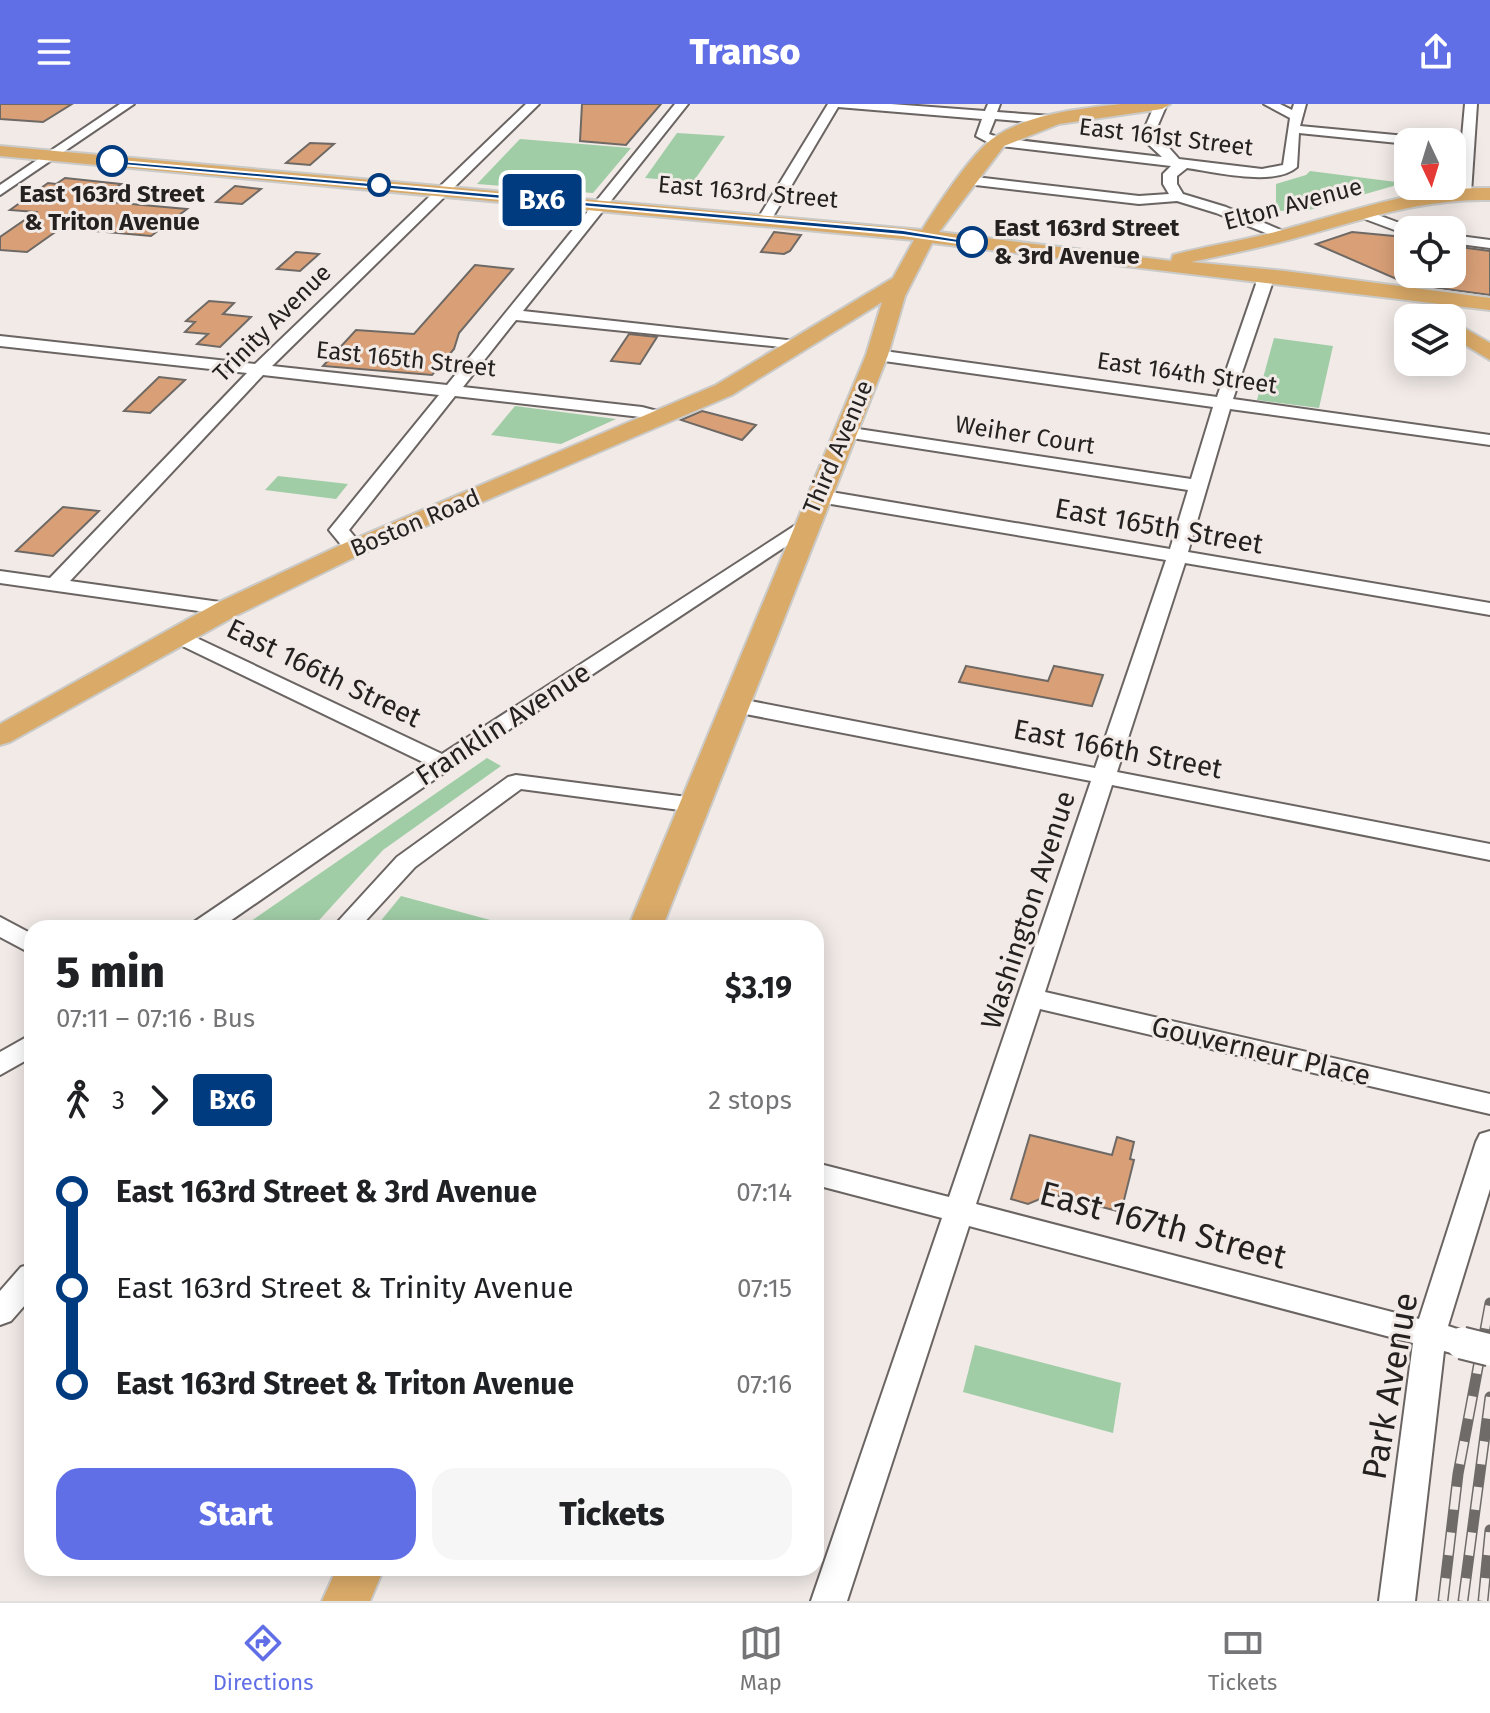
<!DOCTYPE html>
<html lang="en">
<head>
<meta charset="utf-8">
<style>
  :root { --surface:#fff; --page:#f6f6f6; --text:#202124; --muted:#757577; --line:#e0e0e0; --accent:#616fe7 }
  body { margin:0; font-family:"Fira Sans",sans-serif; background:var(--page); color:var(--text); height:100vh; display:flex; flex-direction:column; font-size:30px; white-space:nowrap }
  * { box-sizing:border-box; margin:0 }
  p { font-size:26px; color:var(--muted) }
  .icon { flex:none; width:44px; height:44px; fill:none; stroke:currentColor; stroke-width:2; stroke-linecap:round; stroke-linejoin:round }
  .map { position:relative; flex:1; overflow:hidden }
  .details { position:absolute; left:24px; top:816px; width:800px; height:656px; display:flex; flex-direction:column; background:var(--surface); border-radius:24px; box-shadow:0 4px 20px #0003 }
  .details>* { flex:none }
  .badge { padding:0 16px; border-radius:6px; font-size:28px; line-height:52px }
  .needle { width:52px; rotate:176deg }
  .tools { position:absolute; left:1394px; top:24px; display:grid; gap:16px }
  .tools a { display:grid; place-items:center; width:72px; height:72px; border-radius:16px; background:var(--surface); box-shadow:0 4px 20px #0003; font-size:40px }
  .map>.badge { position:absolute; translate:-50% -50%; box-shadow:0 0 0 4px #fff }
  .legs { display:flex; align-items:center; gap:12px; height:88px; padding:0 32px; font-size:26px }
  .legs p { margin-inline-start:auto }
  .headline { display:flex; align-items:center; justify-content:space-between; height:136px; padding:0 32px }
  h1 { font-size:44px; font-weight:800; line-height:60px }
  .action { display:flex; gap:16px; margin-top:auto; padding:16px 32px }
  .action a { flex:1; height:92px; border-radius:24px; background:var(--accent); color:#fff; font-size:32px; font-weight:800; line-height:92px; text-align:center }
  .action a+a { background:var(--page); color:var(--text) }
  ul { padding:0 32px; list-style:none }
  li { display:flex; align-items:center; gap:28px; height:96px; font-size:30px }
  li i { display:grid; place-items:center; width:12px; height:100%; margin:0 10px; background:currentColor }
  li i::after { content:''; width:20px; height:20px; margin:-10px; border:6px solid; border-radius:50%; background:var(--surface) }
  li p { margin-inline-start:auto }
  li:first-child i { background:linear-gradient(#0000 50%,currentColor 0) }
  li:last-child i { background:linear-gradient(currentColor 50%,#0000 0) }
  header { display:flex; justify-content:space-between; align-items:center; height:104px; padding:0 32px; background:var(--accent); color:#fff; font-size:36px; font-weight:800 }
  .dock { display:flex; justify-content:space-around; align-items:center; height:112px; border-top:2px solid var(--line); background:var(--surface); font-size:22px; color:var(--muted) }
  .dock a { display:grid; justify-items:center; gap:4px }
  .dock .active { color:var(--accent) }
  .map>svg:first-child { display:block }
  .green { fill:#a0cda6 }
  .building { fill:#d9a078; stroke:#6e6965; stroke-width:2 }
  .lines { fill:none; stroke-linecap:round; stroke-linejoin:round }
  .minor-casing { stroke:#6a6462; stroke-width:4 }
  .major-casing { stroke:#cacac9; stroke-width:4 }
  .minor { fill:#fff; fill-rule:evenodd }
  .major { fill:#daaa68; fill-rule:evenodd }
  .rail-casing { stroke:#6f6b69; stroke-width:11 }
  .rail { stroke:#f1eae7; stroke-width:8; stroke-dasharray:23; stroke-linecap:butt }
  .minor-bridge-casing { stroke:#6a6462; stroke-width:35; stroke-linecap:butt }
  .minor-bridge { stroke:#fff; stroke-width:31 }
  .line-1 { fill:#003b80; stroke:#fff; stroke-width:2 }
  .stop-1-dot { fill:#fff; stroke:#003b80; stroke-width:4 }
  .labels { text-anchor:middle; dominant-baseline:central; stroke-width:6; stroke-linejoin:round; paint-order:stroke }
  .far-street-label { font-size:24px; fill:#242120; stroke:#f1eae7 }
  .far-stop-label { font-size:24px; font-weight:bold; fill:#242120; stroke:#f1eae7 }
  .street-label { font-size:28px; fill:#242120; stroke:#f1eae7 }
  .near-street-label { font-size:34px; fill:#242120; stroke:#f1eae7 }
</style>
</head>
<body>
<header><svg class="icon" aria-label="menu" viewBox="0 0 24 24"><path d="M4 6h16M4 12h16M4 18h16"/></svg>Transo<svg class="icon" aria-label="share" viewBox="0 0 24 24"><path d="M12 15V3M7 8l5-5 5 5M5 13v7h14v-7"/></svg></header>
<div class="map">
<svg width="1490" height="1497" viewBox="0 0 1490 1497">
  <rect width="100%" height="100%" fill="#f1eae7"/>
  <g class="green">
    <path d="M 677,29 L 725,32 L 693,78 L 645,74 Z"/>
    <path d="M 520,35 L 631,44 L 593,89 L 477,80 Z"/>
    <path d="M 1310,67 L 1404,79 L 1309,106 L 1276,107 L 1276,80 L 1306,71 Z"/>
    <path d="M 1274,234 L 1333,242 L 1319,304 L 1257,296 Z"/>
    <path d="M 515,302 L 616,315 L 561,340 L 491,331 Z"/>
    <path d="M 278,372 L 348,380 L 336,395 L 265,386 Z"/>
    <path d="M 487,654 L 501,662 L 383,746 L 312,824 L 241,824 Z"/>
    <path d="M 401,792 L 494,817 L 490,824 L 375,824 Z"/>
    <path d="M 975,1241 L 1121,1279 L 1113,1329 L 963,1288 Z"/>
  </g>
  <g class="building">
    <path d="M 0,0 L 72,0 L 43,18 L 0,15 Z"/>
    <path d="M 582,0 L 661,0 L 626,41 L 580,37 Z"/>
    <path d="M 310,39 L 334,40 L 310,61 L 286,59 Z"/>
    <path d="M 65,74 L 121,80 L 98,97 L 187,105 L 151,132 L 61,124 L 27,148 L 0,146 L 0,133 L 36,108 L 10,106 L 48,79 L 56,80 Z"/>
    <path d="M 235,82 L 261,85 L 242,100 L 216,98 Z"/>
    <path d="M 774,128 L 801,131 L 790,147 L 784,150 L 761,148 Z"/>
    <path d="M 1352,128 L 1394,132 L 1408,137 L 1408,180 L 1316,140 Z"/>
    <path d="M 1452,142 L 1490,147 L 1490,191 L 1409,180 L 1409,170 L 1452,170 Z"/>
    <path d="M 296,148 L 319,150 L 300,167 L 277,165 Z"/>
    <path d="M 475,161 L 513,165 L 459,229 L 454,245 L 432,271 L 323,262 L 356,226 L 414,230 Z"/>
    <path d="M 209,197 L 234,199 L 223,210 L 251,213 L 220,243 L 197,240 L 208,230 L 185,228 L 195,218 L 186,217 Z"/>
    <path d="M 629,230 L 657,233 L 640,260 L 611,257 Z"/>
    <path d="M 159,273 L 185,276 L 150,309 L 124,307 Z"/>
    <path d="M 702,307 L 756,321 L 742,336 L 681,316 Z"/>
    <path d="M 63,403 L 99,407 L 53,452 L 16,447 Z"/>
    <path d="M 966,562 L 1048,577 L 1054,562 L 1103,571 L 1092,602 L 959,578 Z"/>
    <path d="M 1030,1031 L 1112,1051 L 1117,1033 L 1134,1038 L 1130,1055 L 1134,1056 L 1121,1108 L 1052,1090 L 1028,1100 L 1011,1095 Z"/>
  </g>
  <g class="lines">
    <g class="minor-casing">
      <g id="minor">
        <path d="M 120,0 L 134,0 L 0,91 L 0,81 Z"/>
        <path d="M 526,0 L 539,0 L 272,262 L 447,281 L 675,0 L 688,0 L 523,207 L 796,237 L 802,239 L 802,245 L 516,216 L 463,283 L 642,303 L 669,310 L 672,314 L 663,319 L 641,313 L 455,292 L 349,426 L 364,444 L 354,450 L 347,448 L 329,426 L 439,291 L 263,271 L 70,477 L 227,499 L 234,501 L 237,505 L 234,509 L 227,511 L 0,479 L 0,467 L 50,474 L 247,269 L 0,242 L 0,232 L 255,260 Z"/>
        <path d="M 828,0 L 891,0 L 985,7 L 988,0 L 1000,0 L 997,8 L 1052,12 L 1058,16 L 1052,20 L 995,15 L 989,30 L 1000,34 L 1162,53 L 1147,39 L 1143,28 L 1155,0 L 1167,0 L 1155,28 L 1179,55 L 1262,65 L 1283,61 L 1290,14 L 1264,0 L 1280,0 L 1292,6 L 1294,0 L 1306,0 L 1300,22 L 1427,34 L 1434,38 L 1408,40 L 1299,29 L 1297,63 C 1275,83 1215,68 1187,64 L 1177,72 L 1177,80 L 1183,90 L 1226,103 L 1288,129 L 1290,132 L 1283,136 L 1216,109 L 1177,97 L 1139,100 L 967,80 L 960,76 L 967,72 L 1139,92 L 1169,90 L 1163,80 L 1163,70 L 1171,62 L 993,41 L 976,32 L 982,15 L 838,3 L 771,116 L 764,120 L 759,119 L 757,116 Z"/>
        <path d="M 1465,0 L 1477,0 L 1471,89 L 1464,93 L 1457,89 Z"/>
        <path d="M 1362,105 L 1413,124 L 1415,126 L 1408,126 L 1408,131 L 1357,112 L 1357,106 Z"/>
        <path d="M 1452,131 L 1490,136 L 1490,144 L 1452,139 Z"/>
        <path d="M 1264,167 L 1272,172 L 1272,180 L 1233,295 L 1490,331 L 1490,341 L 1230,305 L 1188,448 L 1490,499 L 1490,511 L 1185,459 L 1117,668 L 1490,740 L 1490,756 L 1112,681 L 1045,888 L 1490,990 L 1490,1010 L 1040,905 L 976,1100 L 1419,1215 L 1476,1038 L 1480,1030 L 1490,1027 L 1490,1085 L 1448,1222 L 1473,1230 L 1478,1239 L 1473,1248 L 1462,1252 L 1444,1247 L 1415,1497 L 1379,1497 L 1413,1239 L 969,1122 L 847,1497 L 811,1497 L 942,1114 L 816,1081 L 816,1059 L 949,1093 L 1091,677 L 735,608 L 724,601 L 735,594 L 1095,664 L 1166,456 L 819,398 L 810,392 L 819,386 L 1170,445 L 1188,386 L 845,333 L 836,328 L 845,323 L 1191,375 L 1213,303 L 877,256 L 869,251 L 877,246 L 1217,293 L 1256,180 L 1256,172 Z"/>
        <path d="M 805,415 L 812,417 L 814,421 L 812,425 L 451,664 L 220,824 L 190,824 L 194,818 L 427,660 L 172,537 L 169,533 L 172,529 L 186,529 L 442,650 Z"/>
        <path d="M 516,671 L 695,694 L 703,696 L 707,701 L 703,706 L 695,708 L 521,685 L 415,763 L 359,824 L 332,824 L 397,753 L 508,673 Z"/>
        <path d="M 0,813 L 32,830 L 32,850 L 0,833 Z"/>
        <path d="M 32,930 L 32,953 L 0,971 L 0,948 Z"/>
        <path d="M 32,1160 L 32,1193 L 11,1217 L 0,1221 L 0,1187 L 21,1163 Z"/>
      </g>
    </g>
    <g class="major-casing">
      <g id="major">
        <path d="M 1121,0 L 1170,0 L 1162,5 L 1059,20 L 1004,42 L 939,128 L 1171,157 L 1173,151 C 1207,142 1241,137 1275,128 C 1347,109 1414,83 1490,84 L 1490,96 C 1420,94 1359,117 1292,135 C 1259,144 1225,151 1191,158 L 1285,167 L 1490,194 L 1490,206 L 932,139 L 905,192 L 888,251 L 662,824 L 628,824 L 866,251 L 882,198 L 732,291 L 363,449 L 237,511 L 10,638 L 0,641 L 0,620 L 217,499 L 345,439 L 716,281 L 893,174 L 914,136 L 0,52 L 0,42 L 922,126 C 937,102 973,47 995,33 C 1031,9 1079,5 1121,0 Z"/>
        <path d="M 1452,217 L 1490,239 L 1490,256 L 1452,233 Z"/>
        <path d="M 337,1464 L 384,1464 L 370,1497 L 322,1497 Z"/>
      </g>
    </g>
    <use href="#minor" class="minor"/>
    <use href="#major" class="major"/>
    <g class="rail-casing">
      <g id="rail">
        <path d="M 1443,1497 L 1458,1370 L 1490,1199"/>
        <path d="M 1463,1497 L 1490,1293"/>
        <path d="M 1483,1497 L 1490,1426"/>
      </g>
    </g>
    <use href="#rail" class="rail"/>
    <g class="minor-bridge-casing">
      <path id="minor-bridge" d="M 1462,1239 L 1490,1246"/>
    </g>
    <use href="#minor-bridge" class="minor-bridge"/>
  </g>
  <path class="line-1" d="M 109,56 L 903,126 L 976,138 L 972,141 L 903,131 L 112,60 Z"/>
  <g class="stop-1-dot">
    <circle cx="112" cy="57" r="14"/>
    <circle cx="379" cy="81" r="10"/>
    <circle cx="972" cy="138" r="14"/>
  </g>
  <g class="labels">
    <g class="far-street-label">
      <text transform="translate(1166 33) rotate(7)">East 161st Street</text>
      <text transform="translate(748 88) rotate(5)">East 163rd Street</text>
      <text transform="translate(1293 100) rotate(-15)">Elton Avenue</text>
      <text transform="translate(272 219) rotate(-45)">Trinity Avenue</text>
      <text transform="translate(406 255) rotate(6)">East 165th Street</text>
      <text transform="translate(1187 269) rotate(8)">East 164th Street</text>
      <text transform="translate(1025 331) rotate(9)">Weiher Court</text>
      <text transform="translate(838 343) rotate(-67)">Third Avenue</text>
      <text transform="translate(415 419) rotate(-23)">Boston Road</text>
    </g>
    <g class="far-stop-label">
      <text x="112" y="90">East 163rd Street<tspan x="112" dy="28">&amp; Triton Avenue</tspan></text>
      <text x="994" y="124" text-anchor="start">East 163rd Street<tspan x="994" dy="28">&amp; 3rd Avenue</tspan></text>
    </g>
    <g class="street-label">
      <text transform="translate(1159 422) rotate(10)">East 165th Street</text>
      <text transform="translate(324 569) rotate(26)">East 166th Street</text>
      <text transform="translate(503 620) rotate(-33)">Franklin Avenue</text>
      <text transform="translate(1118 645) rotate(11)">East 166th Street</text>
      <text transform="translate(1028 806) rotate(-72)">Washington Avenue</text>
      <text transform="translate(1261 947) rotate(13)">Gouverneur Place</text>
    </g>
    <g class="near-street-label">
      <text transform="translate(1163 1121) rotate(15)">East 167th Street</text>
      <text transform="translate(1390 1282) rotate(-80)">Park Avenue</text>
    </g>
  </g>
</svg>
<div class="tools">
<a><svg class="needle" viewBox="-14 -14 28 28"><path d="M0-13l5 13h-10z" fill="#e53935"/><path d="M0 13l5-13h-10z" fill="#757577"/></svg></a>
<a><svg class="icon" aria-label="locate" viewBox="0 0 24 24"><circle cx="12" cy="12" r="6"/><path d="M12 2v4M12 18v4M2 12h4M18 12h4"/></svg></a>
<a><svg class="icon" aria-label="layers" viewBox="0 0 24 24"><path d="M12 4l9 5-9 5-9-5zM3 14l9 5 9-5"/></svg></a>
</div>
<b class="badge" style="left:542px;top:96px;background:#003b80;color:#fff">Bx6</b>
<section class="details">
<div class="headline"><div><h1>5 min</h1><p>07:11 – 07:16 · Bus</p></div><b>$3.19</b></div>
<div class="legs"><svg class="icon" aria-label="walk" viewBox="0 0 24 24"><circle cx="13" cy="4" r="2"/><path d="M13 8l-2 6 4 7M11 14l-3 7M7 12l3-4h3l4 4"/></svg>3<svg class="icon" aria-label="forward" viewBox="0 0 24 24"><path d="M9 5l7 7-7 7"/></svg><b class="badge" style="background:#003b80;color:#fff">Bx6</b><p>2 stops</p></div>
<ul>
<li><i style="color:#003b80"></i><b>East 163rd Street &amp; 3rd Avenue</b><p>07:14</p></li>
<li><i style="color:#003b80"></i><span>East 163rd Street &amp; Trinity Avenue</span><p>07:15</p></li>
<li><i style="color:#003b80"></i><b>East 163rd Street &amp; Triton Avenue</b><p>07:16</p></li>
</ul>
<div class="action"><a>Start</a><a>Tickets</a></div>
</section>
</div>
<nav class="dock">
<a class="active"><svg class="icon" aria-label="directions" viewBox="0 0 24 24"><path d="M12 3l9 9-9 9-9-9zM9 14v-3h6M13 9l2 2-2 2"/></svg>Directions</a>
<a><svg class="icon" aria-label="map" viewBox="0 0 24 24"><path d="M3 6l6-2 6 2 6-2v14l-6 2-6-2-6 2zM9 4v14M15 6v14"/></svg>Map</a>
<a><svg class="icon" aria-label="tickets" viewBox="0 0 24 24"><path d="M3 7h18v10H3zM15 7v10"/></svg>Tickets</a>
</nav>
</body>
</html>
